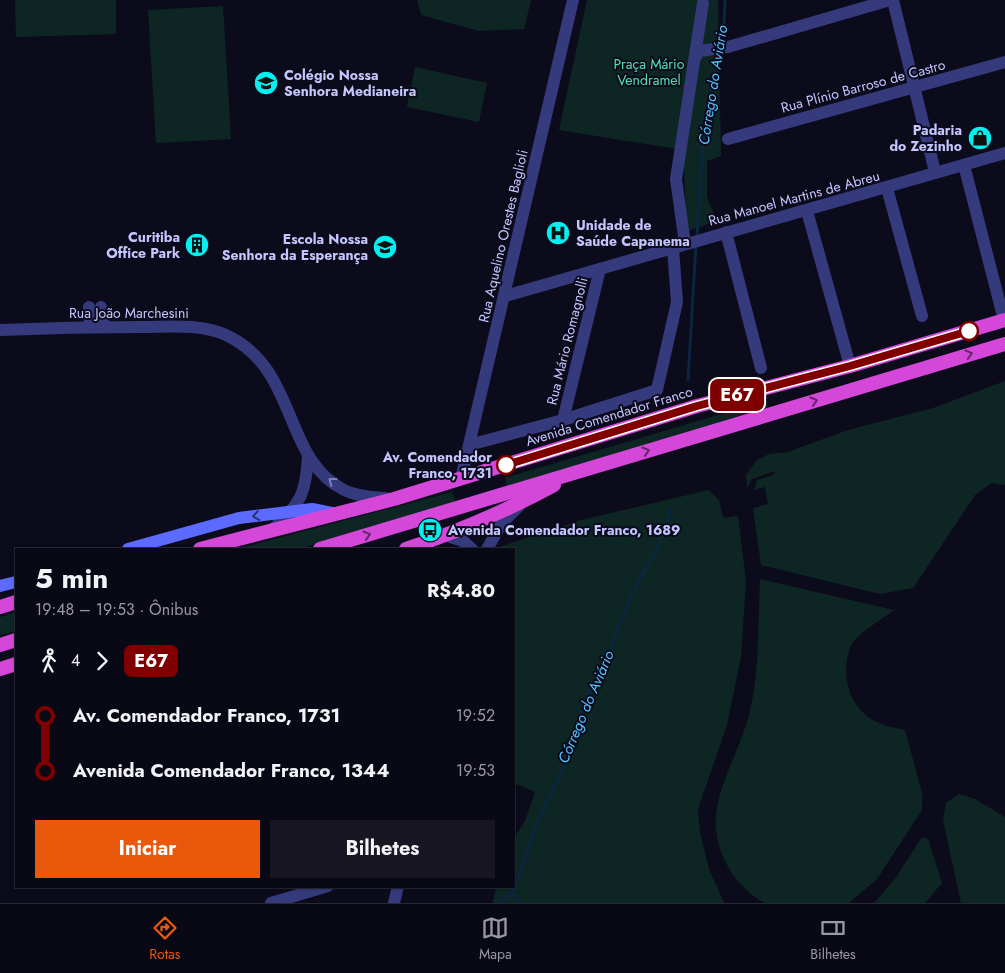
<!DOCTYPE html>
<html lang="pt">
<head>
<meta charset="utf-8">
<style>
  :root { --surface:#090815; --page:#171622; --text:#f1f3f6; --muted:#999aa0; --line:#292934; --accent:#ea580c }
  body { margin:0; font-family:Jost,sans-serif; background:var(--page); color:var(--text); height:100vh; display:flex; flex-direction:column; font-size:19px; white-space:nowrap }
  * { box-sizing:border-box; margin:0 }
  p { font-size:16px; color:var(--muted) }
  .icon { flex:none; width:28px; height:28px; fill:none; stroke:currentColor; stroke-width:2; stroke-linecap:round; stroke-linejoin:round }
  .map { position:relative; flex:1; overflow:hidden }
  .side { position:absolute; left:15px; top:548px; width:500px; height:340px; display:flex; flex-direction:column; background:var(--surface); border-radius:0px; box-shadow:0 1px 4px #0004,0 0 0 1px var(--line) }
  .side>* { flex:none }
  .badge { padding:0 10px; border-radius:8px; font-size:18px; line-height:32px }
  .map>.badge { position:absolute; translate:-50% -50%; box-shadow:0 0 0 2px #fff }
  .legs { display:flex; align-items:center; gap:8px; height:55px; padding:0 20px; font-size:16px }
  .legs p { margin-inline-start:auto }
  .summary { display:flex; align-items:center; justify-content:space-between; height:85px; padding:0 20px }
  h1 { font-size:28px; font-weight:700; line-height:38px }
  .cta { display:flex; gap:10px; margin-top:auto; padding:10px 20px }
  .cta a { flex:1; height:58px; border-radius:0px; background:var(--accent); color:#fff; font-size:20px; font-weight:700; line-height:58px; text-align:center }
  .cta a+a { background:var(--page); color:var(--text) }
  ul { padding:0 20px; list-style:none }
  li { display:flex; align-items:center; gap:18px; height:55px; font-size:19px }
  li i { display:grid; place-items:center; width:8px; height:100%; margin:0 6px; background:currentColor }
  li i::after { content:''; width:12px; height:12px; margin:-6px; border:4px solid; border-radius:50%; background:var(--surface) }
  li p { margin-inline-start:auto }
  li:first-child i { background:linear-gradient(#0000 50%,currentColor 0) }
  li:last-child i { background:linear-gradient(currentColor 50%,#0000 0) }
  .dock { display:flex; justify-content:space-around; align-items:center; height:70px; border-top:1px solid var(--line); background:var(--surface); font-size:14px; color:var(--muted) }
  .dock a { display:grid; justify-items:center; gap:2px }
  .dock .on { color:var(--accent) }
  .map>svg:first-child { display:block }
  .green { fill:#0e2623 }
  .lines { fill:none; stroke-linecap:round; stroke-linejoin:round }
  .stream { stroke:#0a2640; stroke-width:3 }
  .minor { stroke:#353a7c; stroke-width:12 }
  .tertiary { stroke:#353a7c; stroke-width:12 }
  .secondary { stroke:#5d6aff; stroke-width:12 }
  .trunk { stroke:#d447d8; stroke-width:14 }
  .oneway { stroke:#662671 }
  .oneway2 { stroke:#7e80be }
  .oneway3 { stroke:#2c3177 }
  .line-1-casing { stroke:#fff; stroke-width:11 }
  .line-1 { stroke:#800000; stroke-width:8 }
  .stop-1-dot { fill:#fff; stroke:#800000; stroke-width:2.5 }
  .labels { text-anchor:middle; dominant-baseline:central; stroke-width:4; stroke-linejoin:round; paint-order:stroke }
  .park-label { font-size:14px; fill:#51e0ad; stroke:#0c0b1c }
  .poi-label { font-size:14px; font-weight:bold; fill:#c6c6ff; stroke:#0c0b1c; text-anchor:start }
  .street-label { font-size:14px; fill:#c6c6ff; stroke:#0c0b1c }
  .stop-label { font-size:14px; font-weight:bold; fill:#c6c6ff; stroke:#0c0b1c; text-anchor:end }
  .water-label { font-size:15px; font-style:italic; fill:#54c2ff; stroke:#0c0b1c }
</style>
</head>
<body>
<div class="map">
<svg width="1005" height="903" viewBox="0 0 1005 903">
  <rect width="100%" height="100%" fill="#0c0b1c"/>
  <g class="green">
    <path d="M 15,0 L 116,0 L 116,34 L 16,37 Z"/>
    <path d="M 417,0 L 531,0 L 524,29 L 479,31 L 421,15 Z"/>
    <path d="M 587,0 L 718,0 L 721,156 L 707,161 L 707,197 L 717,221 L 687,231 L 683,150 L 559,130 Z"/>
    <path d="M 223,6 L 231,139 L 156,143 L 148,10 Z"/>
    <path d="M 415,67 L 487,83 L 479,122 L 407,107 Z"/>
    <path d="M 1005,381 L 1005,485 L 991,483 L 975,495 L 913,588 L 880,594 L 761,565 L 753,508 L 768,504 L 765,487 L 754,490 L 757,480 L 774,475 L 775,471 L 752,479 L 747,488 L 746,475 L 757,460 L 769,454 L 788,452 L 848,430 L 933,408 Z"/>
    <path d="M 766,401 L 768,407 L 507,487 L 505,478 Z"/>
    <path d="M 709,490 L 719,500 L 723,518 L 738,516 L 746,581 L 741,657 L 727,725 L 698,809 L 700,833 L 709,869 L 724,903 L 493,903 L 496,886 L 514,886 L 514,838 L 525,821 L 535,792 L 514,783 L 514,549 L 496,548 L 581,520 Z"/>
    <path d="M 452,492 L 456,503 L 299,549 L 237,549 Z"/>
    <path d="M 760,579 L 894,610 C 884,618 857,634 852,644 C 838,672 849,711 879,723 C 887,727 897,728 905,730 L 922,793 L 922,810 L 877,879 L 849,903 L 765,903 C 751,896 738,883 730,870 C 695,812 734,771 749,715 C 760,672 758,623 760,579 Z"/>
    <path d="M 16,612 L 16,631 L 0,635 L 0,617 Z"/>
    <path d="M 959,794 L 975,799 L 1005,817 L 1005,903 L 961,903 L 943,820 L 946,803 Z"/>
    <path d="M 922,837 L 928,839 L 942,883 L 925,903 L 874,903 L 895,879 Z"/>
  </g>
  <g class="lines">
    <g class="stream">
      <path d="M 723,45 L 725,0"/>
      <path d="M 697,237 L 704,121 L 721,51"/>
      <path d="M 688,380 L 696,244"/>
      <path d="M 512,892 L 519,903"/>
      <path d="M 500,903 L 512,892 L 516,884 L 539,819 L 561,773 L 587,696 L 610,652 L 621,620 L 640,578 L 655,553 L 671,509"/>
    </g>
    <g class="minor">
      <path d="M 893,0 L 935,172"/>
      <path d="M 695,58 L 699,51 L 728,47 L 890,0"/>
      <path d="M 728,139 L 1005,62"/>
      <path d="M 964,165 L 1004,320"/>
      <path d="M 887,188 L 922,316"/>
      <path d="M 807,211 L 850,366"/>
      <path d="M 726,232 L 761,368"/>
      <path d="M 685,244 L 676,179 L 703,3"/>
      <path d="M 505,296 L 1005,153"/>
      <path d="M 89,307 L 90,327"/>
      <path d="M 101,307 L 104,327"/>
      <path d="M 563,420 L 600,269"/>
      <path d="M 469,445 L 563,420 L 657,390 L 677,302 L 673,248"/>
      <path d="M 461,479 L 573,0"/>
      <path d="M 271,903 L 328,886"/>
    </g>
    <g class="tertiary">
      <path d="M 0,330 C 47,328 93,327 140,327 C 167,327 200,323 226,335 C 299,369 282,459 344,490 C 358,497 376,497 392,499"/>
      <path d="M 272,530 C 300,503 306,496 308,455"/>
      <path d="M 447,536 L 463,541 L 472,549"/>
      <path d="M 487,549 L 502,523 L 520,505"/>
      <path d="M 394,903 L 398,886"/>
    </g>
    <g class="secondary">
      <path d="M 128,549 L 239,518 L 312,509 L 337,514"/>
      <path d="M 0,586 L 16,582"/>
    </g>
    <g class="trunk">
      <path d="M 200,549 L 394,499 L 697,406 L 850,366 L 1005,320"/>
      <path d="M 320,549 L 1005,344"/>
      <path d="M 406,549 C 457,532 506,511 554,485"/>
      <path d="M 0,607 L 16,602"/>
      <path d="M 0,645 L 16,640"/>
      <path d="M 0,669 L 16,664"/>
    </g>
  </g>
  <defs><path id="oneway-chevron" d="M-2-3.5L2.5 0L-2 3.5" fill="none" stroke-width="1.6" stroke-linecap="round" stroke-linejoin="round" transform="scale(1.25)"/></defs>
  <g class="oneway">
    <use href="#oneway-chevron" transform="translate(969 354) rotate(-17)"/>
    <use href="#oneway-chevron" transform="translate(814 401) rotate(-17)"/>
    <use href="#oneway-chevron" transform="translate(646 451) rotate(-17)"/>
    <use href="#oneway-chevron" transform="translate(367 535) rotate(-17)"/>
  </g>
  <use class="oneway2" href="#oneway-chevron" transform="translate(332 481) rotate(-143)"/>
  <use class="oneway3" href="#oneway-chevron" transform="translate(256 516) rotate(171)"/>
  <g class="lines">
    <g class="line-1-casing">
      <path id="line-1" d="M 506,465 L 697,406 L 850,366 L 969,331"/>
    </g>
    <use href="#line-1" class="line-1"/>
  </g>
  <defs>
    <g id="school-disc" transform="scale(1.25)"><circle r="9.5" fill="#00f1ef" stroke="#0c0b1c"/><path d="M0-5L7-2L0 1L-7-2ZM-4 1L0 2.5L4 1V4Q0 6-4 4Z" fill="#111"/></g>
    <g id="shop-disc" transform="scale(1.25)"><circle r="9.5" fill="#00f1ef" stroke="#0c0b1c"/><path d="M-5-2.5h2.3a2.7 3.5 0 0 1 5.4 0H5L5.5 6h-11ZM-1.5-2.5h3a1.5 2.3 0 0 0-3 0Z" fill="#111"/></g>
    <g id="hospital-disc" transform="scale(1.25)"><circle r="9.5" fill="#00f1ef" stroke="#0c0b1c"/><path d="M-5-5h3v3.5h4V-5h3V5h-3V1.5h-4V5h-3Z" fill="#111"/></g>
    <g id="building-disc" transform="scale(1.25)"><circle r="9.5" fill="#00f1ef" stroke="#0c0b1c"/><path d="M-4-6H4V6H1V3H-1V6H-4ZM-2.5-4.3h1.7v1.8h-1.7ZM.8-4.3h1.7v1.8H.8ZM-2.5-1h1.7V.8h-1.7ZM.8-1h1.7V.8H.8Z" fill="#111"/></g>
    <g id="bus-disc" transform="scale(1.25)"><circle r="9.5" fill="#00f1ef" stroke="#0c0b1c"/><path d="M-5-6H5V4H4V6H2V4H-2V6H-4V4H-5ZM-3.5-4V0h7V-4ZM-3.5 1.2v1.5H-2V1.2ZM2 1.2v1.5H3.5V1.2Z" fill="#111"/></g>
  </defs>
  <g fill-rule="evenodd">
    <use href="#school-disc" x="266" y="83"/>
    <use href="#shop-disc" x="980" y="138"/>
    <use href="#hospital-disc" x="558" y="233"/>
    <use href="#building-disc" x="197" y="245"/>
    <use href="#school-disc" x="385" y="247"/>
    <use href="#bus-disc" x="430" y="530"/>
  </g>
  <g class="stop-1-dot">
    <circle cx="969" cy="331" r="9"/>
    <circle cx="506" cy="465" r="9"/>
  </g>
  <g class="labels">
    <g class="park-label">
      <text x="649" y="64">Praça Mário<tspan x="649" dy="16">Vendramel</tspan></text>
    </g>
    <g class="poi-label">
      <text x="284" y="75">Colégio Nossa<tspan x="284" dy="16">Senhora Medianeira</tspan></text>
      <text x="962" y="130" text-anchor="end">Padaria<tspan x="962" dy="16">do Zezinho</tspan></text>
      <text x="576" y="225">Unidade de<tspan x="576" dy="16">Saúde Capanema</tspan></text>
      <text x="180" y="237" text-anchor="end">Curitiba<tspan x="180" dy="16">Office Park</tspan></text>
      <text x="368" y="239" text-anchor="end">Escola Nossa<tspan x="368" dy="16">Senhora da Esperança</tspan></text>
      <text x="448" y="530">Avenida Comendador Franco, 1689</text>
    </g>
    <g class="street-label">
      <text transform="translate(863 86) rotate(-15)">Rua Plínio Barroso de Castro</text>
      <text transform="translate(794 198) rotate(-15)">Rua Manoel Martins de Abreu</text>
      <text transform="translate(503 236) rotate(-77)">Rua Aquelino Orestes Baglioli</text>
      <text x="129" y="313">Rua João Marchesini</text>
      <text transform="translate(567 341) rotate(-76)">Rua Mário Romagnolli</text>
      <text transform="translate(609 416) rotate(-17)">Avenida Comendador Franco</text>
    </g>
    <g class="stop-label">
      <text x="492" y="457">Av. Comendador<tspan x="492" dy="16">Franco, 1731</tspan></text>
    </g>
    <g class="water-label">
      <text transform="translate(713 85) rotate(-81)">Córrego do Aviário</text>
      <text transform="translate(586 707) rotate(-67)">Córrego do Aviário</text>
    </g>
  </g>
</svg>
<b class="badge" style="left:737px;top:395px;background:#800000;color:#fff">E67</b>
<section class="side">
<div class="summary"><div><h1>5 min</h1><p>19:48 – 19:53 · Ônibus</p></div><b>R$4.80</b></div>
<div class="legs"><svg class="icon" aria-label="walk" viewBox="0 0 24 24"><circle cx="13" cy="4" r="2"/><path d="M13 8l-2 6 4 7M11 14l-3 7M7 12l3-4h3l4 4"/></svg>4<svg class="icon" aria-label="forward" viewBox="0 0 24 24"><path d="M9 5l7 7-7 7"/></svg><b class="badge" style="background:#800000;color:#fff">E67</b></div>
<ul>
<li><i style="color:#800000"></i><b>Av. Comendador Franco, 1731</b><p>19:52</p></li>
<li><i style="color:#800000"></i><b>Avenida Comendador Franco, 1344</b><p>19:53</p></li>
</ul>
<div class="cta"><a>Iniciar</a><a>Bilhetes</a></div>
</section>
</div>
<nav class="dock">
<a class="on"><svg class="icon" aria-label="directions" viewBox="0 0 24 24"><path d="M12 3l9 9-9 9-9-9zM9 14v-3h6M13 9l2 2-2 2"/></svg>Rotas</a>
<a><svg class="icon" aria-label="map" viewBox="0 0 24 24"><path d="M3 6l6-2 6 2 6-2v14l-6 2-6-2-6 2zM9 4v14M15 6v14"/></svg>Mapa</a>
<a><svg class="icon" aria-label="tickets" viewBox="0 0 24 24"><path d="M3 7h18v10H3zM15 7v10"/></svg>Bilhetes</a>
</nav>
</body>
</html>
